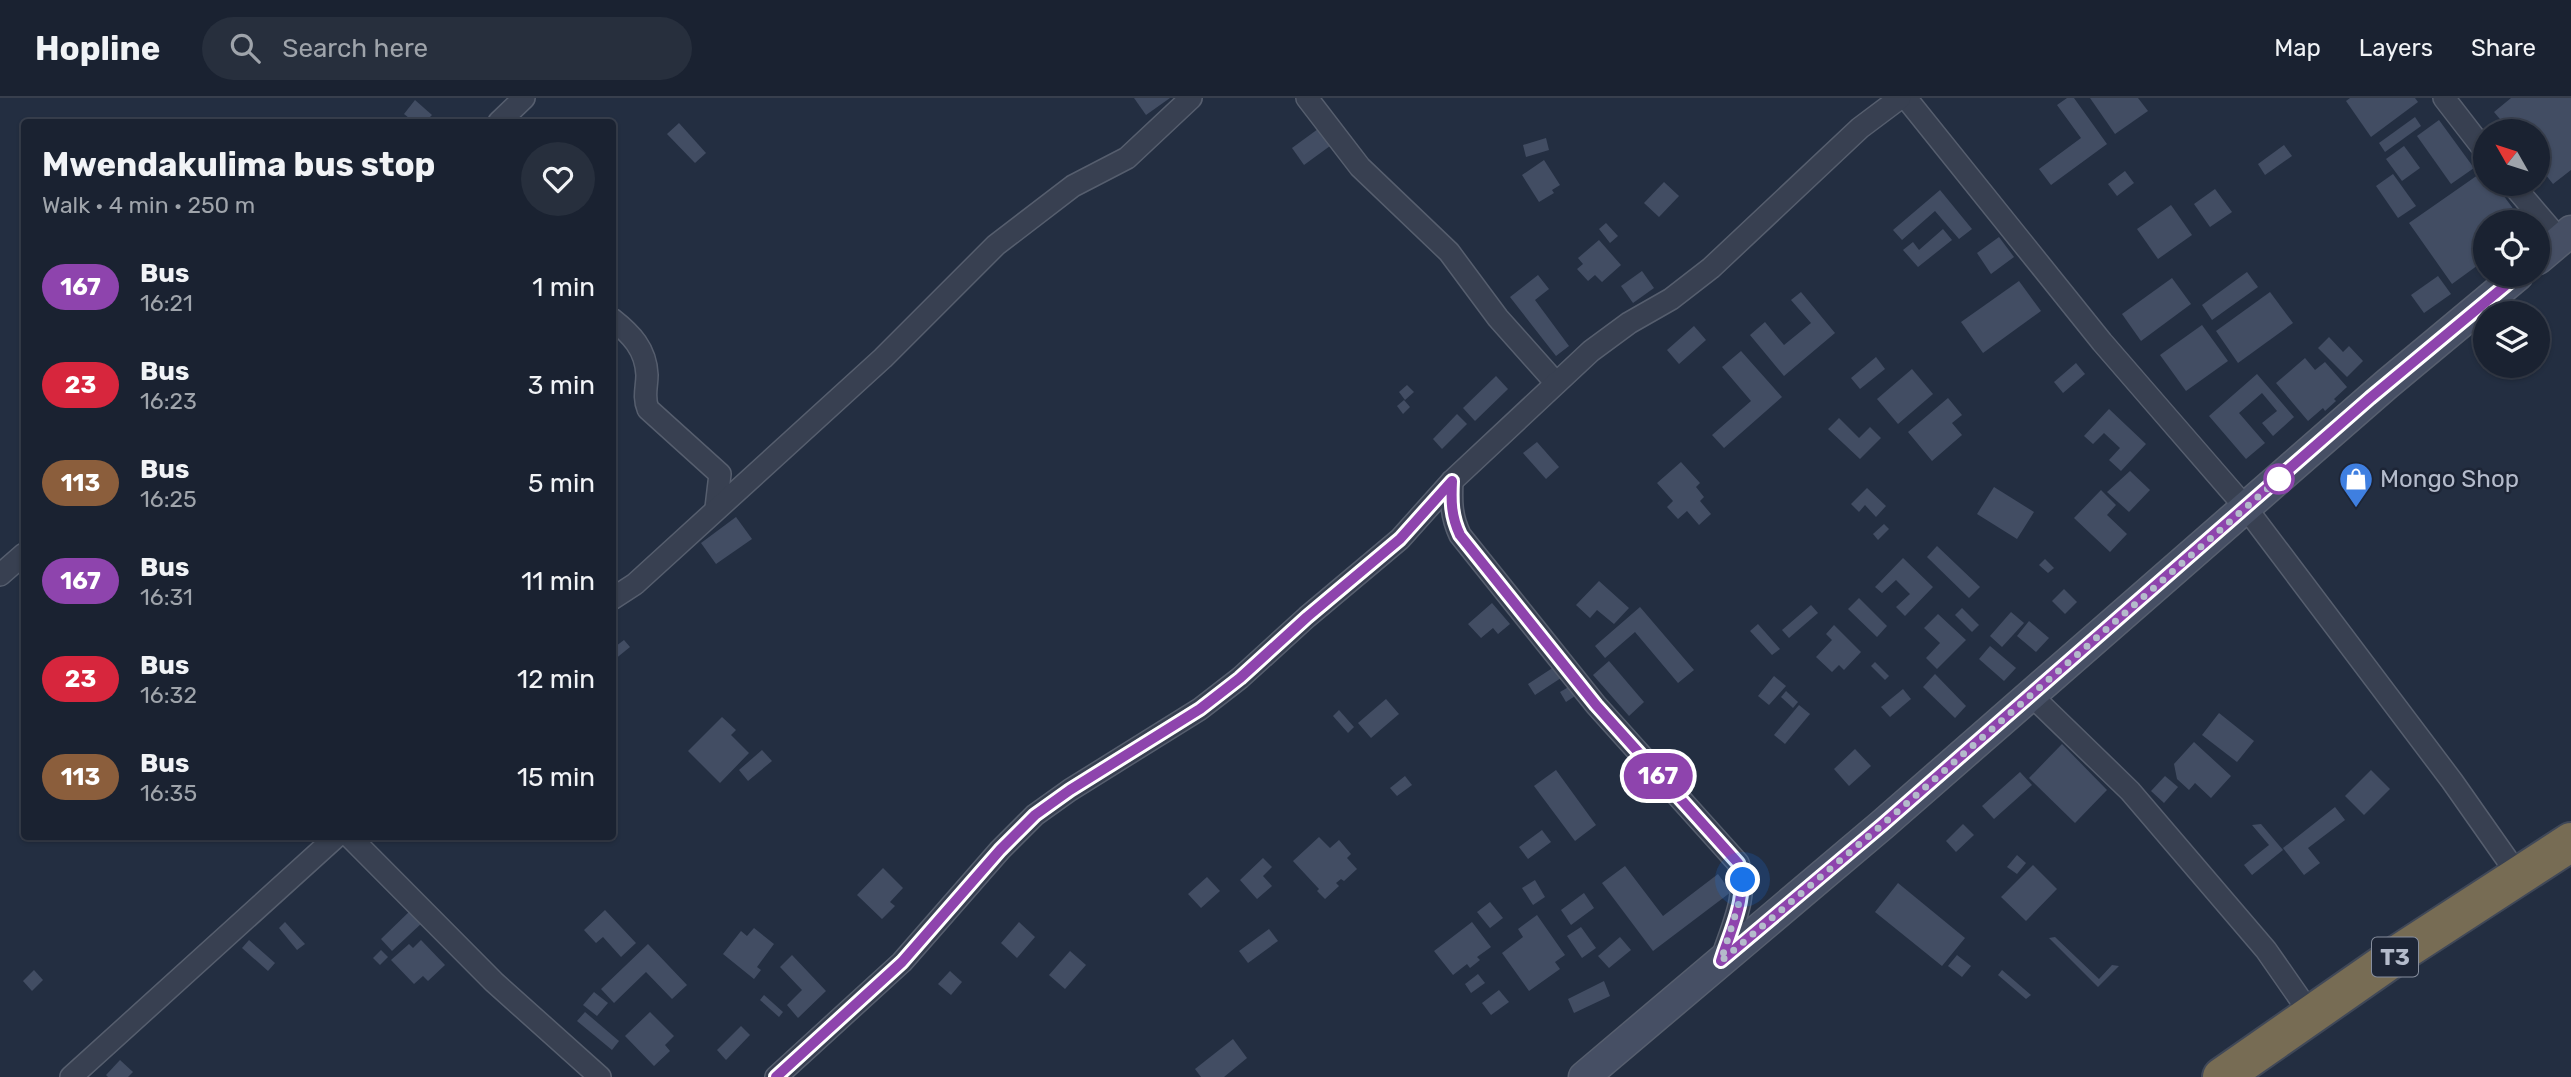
<!DOCTYPE html>
<html lang="en">
<head>
<meta charset="utf-8">
<style>
  :root { --surface:#1a2231; --page:#272f3d; --text:#f1f3f6; --muted:#9fa4ab; --line:#383f4d }
  body { margin:0; font-family:Rubik,sans-serif; background:var(--page); color:var(--text); height:100vh; display:flex; flex-direction:column; font-size:26px; white-space:nowrap }
  * { box-sizing:border-box; margin:0 }
  p { font-size:23px; color:var(--muted) }
  .icon { flex:none; width:38px; height:38px; fill:none; stroke:currentColor; stroke-width:2; stroke-linecap:round; stroke-linejoin:round }
  .map { position:relative; flex:1; overflow:hidden }
  .details { position:absolute; left:21px; top:21px; width:595px; height:721px; display:flex; flex-direction:column; background:var(--surface); border-radius:7px; box-shadow:0 2px 5px #0004,0 0 0 2px var(--line) }
  .details>* { flex:none }
  .badge { padding:0 14px; border-radius:23px; font-size:24px; line-height:46px }
  .needle { width:46px; rotate:309deg }
  .buttons { position:absolute; left:2473px; top:21px; display:grid; gap:14px }
  .buttons a { display:grid; place-items:center; width:77px; height:77px; border-radius:50%; background:var(--surface); box-shadow:0 2px 5px #0004,0 0 0 2px var(--line); font-size:35px }
  .you { position:absolute; width:35px; height:35px; margin:-18px; border:5px solid #fff; border-radius:50%; background:#1a73e8; box-shadow:0 0 0 10px #1a73e833 }
  .map>.badge { position:absolute; translate:-50% -50%; box-shadow:0 0 0 4px #fff }
  .round { display:grid; place-items:center; flex:none; width:74px; height:74px; border-radius:37px; background:var(--page) }
  .overview { display:flex; align-items:center; justify-content:space-between; height:119px; padding:0 21px }
  h1 { font-size:33px; font-weight:700; line-height:52px }
  ul { padding:0; list-style:none }
  li { display:flex; align-items:center; gap:21px; height:98px; padding:0 21px }
  li div { flex:1 }
  li b { display:block; font-size:26px }
  li em { font-style:normal }
  li .badge { min-width:77px; font-weight:700; text-align:center }
  header { display:flex; align-items:center; gap:42px; box-sizing:border-box; height:98px; padding:0 35px; background:var(--surface); border-bottom:2px solid var(--line) }
  header strong { font-size:33px }
  nav { display:flex; gap:38px; margin-inline-start:auto; font-size:24px }
  .search { width:490px; height:63px; background:var(--page); display:flex; align-items:center; gap:18px; box-sizing:border-box; padding:0 24px; border-radius:38px; color:var(--muted); font-size:26px }
  .map>svg:first-child { display:block }
  .building { fill:#424d63 }
  .lines { fill:none; stroke-linecap:round; stroke-linejoin:round }
  .street-casing { stroke:#565e6e; stroke-width:24 }
  .secondary-casing { stroke:#565e6e; stroke-width:33 }
  .highway-casing { stroke:#404858; stroke-width:42 }
  .street { stroke:#384051; stroke-width:21 }
  .secondary { stroke:#464f64; stroke-width:30 }
  .highway { stroke:#776c54; stroke-width:38 }
  .line-casing { stroke:#fff; stroke-width:16 }
  .line { stroke:#8e44ad; stroke-width:10 }
  .walk { stroke:#b4bbcb; stroke-width:7; stroke-dasharray:0 12.6 }
  .stop-dot { fill:#fff; stroke:#8e44ad; stroke-width:3.5 }
  .labels { text-anchor:middle; dominant-baseline:central; stroke-width:5; stroke-linejoin:round; paint-order:stroke }
  .shield { fill:#1d2536; stroke:#878e9e; stroke-width:2 }
  .shield-label { font-size:23px; font-weight:bold; fill:#b4bbcb }
  .poi-label { font-size:24px; fill:#b4bbcb; stroke:#1d2536; text-anchor:start }
</style>
</head>
<body>
<header>
<strong>Hopline</strong>
<div class="search"><svg class="icon" aria-label="search" viewBox="0 0 24 24"><circle cx="10" cy="10" r="6"/><path d="M15 15l6 6"/></svg>Search here</div>
<nav><a>Map</a><a>Layers</a><a>Share</a></nav>
</header>
<div class="map">
<svg width="2571" height="979" viewBox="0 0 2571 979">
  <rect width="100%" height="100%" fill="#232e41"/>
  <g class="building">
    <path d="M 1134,0 L 1170,0 L 1146,17 Z"/>
    <path d="M 2067,0 L 2074,0 L 2107,46 L 2051,87 L 2039,71 L 2081,40 L 2057,7 Z"/>
    <path d="M 2090,0 L 2138,0 L 2148,13 L 2115,36 Z"/>
    <path d="M 2350,0 L 2415,0 L 2418,4 L 2371,39 L 2346,3 Z"/>
    <path d="M 2511,0 L 2571,0 L 2571,72 L 2553,86 L 2538,67 L 2538,33 L 2510,33 L 2494,14 Z"/>
    <path d="M 415,2 L 432,17 L 425,24 L 414,24 L 404,16 Z"/>
    <path d="M 2415,19 L 2421,28 L 2385,54 L 2379,45 Z"/>
    <path d="M 2439,22 L 2474,70 L 2451,86 L 2417,38 Z"/>
    <path d="M 679,25 L 706,55 L 695,65 L 667,36 Z"/>
    <path d="M 1318,31 L 1330,48 L 1304,67 L 1292,50 Z"/>
    <path d="M 1546,40 L 1549,52 L 1526,59 L 1523,47 Z"/>
    <path d="M 2284,47 L 2292,58 L 2265,77 L 2258,66 Z"/>
    <path d="M 2404,48 L 2420,70 L 2402,83 L 2386,61 Z"/>
    <path d="M 1544,62 L 1560,87 L 1552,92 L 1554,95 L 1539,104 L 1522,77 Z"/>
    <path d="M 2485,72 L 2485,86 L 2495,86 L 2523,124 L 2485,124 L 2485,162 L 2452,186 L 2409,125 Z"/>
    <path d="M 2125,73 L 2134,85 L 2117,98 L 2108,86 Z"/>
    <path d="M 2393,76 L 2416,108 L 2398,120 L 2376,88 Z"/>
    <path d="M 1664,84 L 1679,98 L 1659,119 L 1644,105 Z"/>
    <path d="M 2215,91 L 2232,114 L 2210,129 L 2194,106 Z"/>
    <path d="M 1940,92 L 1972,131 L 1959,141 L 1935,113 L 1902,142 L 1893,132 Z"/>
    <path d="M 2171,107 L 2192,137 L 2158,161 L 2137,131 Z"/>
    <path d="M 1606,125 L 1618,138 L 1610,145 L 1599,131 Z"/>
    <path d="M 1943,131 L 1952,142 L 1918,169 L 1903,152 L 1913,144 L 1919,152 Z"/>
    <path d="M 1999,139 L 2014,159 L 1991,176 L 1977,155 Z"/>
    <path d="M 1599,142 L 1621,167 L 1602,184 L 1595,177 L 1588,183 L 1577,171 L 1583,166 L 1578,160 Z"/>
    <path d="M 1642,173 L 1654,190 L 1633,205 L 1621,188 Z"/>
    <path d="M 2247,174 L 2258,189 L 2212,222 L 2202,207 Z"/>
    <path d="M 1538,177 L 1549,191 L 1535,202 L 1569,248 L 1556,258 L 1510,199 Z"/>
    <path d="M 2438,178 L 2451,196 L 2424,215 L 2411,197 Z"/>
    <path d="M 2172,180 L 2191,206 L 2141,243 L 2122,216 Z"/>
    <path d="M 2019,183 L 2041,213 L 1983,255 L 1961,224 Z"/>
    <path d="M 1801,194 L 1835,235 L 1784,278 L 1750,237 L 1765,224 L 1784,247 L 1811,225 L 1791,202 Z"/>
    <path d="M 2270,194 L 2293,225 L 2238,265 L 2216,233 Z"/>
    <path d="M 2202,227 L 2228,263 L 2186,293 L 2160,257 Z"/>
    <path d="M 1694,228 L 1706,242 L 1679,266 L 1667,252 Z"/>
    <path d="M 2329,239 L 2343,254 L 2349,248 L 2363,263 L 2347,279 L 2318,250 Z"/>
    <path d="M 1741,253 L 1782,299 L 1724,350 L 1712,337 L 1751,303 L 1722,269 Z"/>
    <path d="M 1876,259 L 1885,271 L 1860,291 L 1851,280 Z"/>
    <path d="M 2305,260 L 2315,272 L 2325,264 L 2347,289 L 2334,301 L 2336,303 L 2325,313 L 2323,310 L 2308,323 L 2276,285 Z"/>
    <path d="M 2076,265 L 2085,276 L 2063,295 L 2054,284 Z"/>
    <path d="M 1912,271 L 1933,296 L 1898,326 L 1877,301 Z"/>
    <path d="M 2257,276 L 2294,319 L 2273,338 L 2262,325 L 2277,313 L 2262,295 L 2239,315 L 2265,345 L 2246,361 L 2209,318 Z"/>
    <path d="M 1496,278 L 1508,291 L 1475,323 L 1463,310 Z"/>
    <path d="M 1407,287 L 1414,294 L 1405,302 L 1399,294 Z"/>
    <path d="M 1948,300 L 1962,317 L 1952,325 L 1962,337 L 1932,363 L 1908,334 Z"/>
    <path d="M 1404,302 L 1410,309 L 1403,316 L 1397,308 Z"/>
    <path d="M 2109,311 L 2146,346 L 2121,373 L 2109,362 L 2120,350 L 2104,335 L 2093,346 L 2084,338 Z"/>
    <path d="M 1457,316 L 1467,326 L 1442,351 L 1433,341 Z"/>
    <path d="M 1839,320 L 1859,340 L 1870,329 L 1881,340 L 1860,361 L 1828,331 Z"/>
    <path d="M 1537,344 L 1559,369 L 1546,381 L 1523,355 Z"/>
    <path d="M 1681,364 L 1700,385 L 1696,389 L 1704,399 L 1700,403 L 1711,416 L 1699,427 L 1687,413 L 1678,421 L 1667,409 L 1673,403 L 1657,385 Z"/>
    <path d="M 2130,373 L 2150,392 L 2129,414 L 2107,394 Z"/>
    <path d="M 1994,389 L 2034,414 L 2017,441 L 1977,416 Z"/>
    <path d="M 1867,390 L 1886,408 L 1876,419 L 1865,407 L 1859,414 L 1851,406 Z"/>
    <path d="M 2101,392 L 2116,407 L 2107,417 L 2127,436 L 2110,454 L 2074,420 Z"/>
    <path d="M 736,419 L 752,441 L 716,466 L 701,445 Z"/>
    <path d="M 1884,426 L 1889,431 L 1878,442 L 1873,436 Z"/>
    <path d="M 1937,448 L 1980,489 L 1969,500 L 1927,459 Z"/>
    <path d="M 1903,460 L 1933,489 L 1905,518 L 1896,509 L 1910,496 L 1896,482 L 1882,495 L 1875,489 Z"/>
    <path d="M 2045,461 L 2054,470 L 2048,475 L 2039,467 Z"/>
    <path d="M 1599,483 L 1629,510 L 1614,526 L 1597,512 L 1590,520 L 1576,507 Z"/>
    <path d="M 2064,491 L 2077,504 L 2065,516 L 2052,503 Z"/>
    <path d="M 1859,500 L 1887,528 L 1877,539 L 1848,511 Z"/>
    <path d="M 1492,505 L 1510,526 L 1498,536 L 1493,530 L 1481,540 L 1468,526 Z"/>
    <path d="M 1811,507 L 1818,515 L 1789,540 L 1782,532 Z"/>
    <path d="M 1640,509 L 1694,572 L 1678,585 L 1635,534 L 1605,560 L 1595,548 Z"/>
    <path d="M 1962,510 L 1979,527 L 1972,534 L 1955,517 Z"/>
    <path d="M 2011,514 L 2024,525 L 2002,549 L 1990,538 Z"/>
    <path d="M 1938,516 L 1966,542 L 1937,571 L 1926,560 L 1940,545 L 1924,530 Z"/>
    <path d="M 2029,523 L 2049,540 L 2036,554 L 2017,538 Z"/>
    <path d="M 1758,526 L 1780,551 L 1772,557 L 1750,533 Z"/>
    <path d="M 1834,527 L 1861,554 L 1844,572 L 1839,567 L 1832,574 L 1816,559 L 1832,542 L 1826,536 Z"/>
    <path d="M 624,542 L 630,549 L 614,562 L 612,551 Z"/>
    <path d="M 1990,548 L 2016,570 L 2004,583 L 1979,561 Z"/>
    <path d="M 1609,563 L 1644,604 L 1629,618 L 1593,577 Z"/>
    <path d="M 1875,564 L 1889,578 L 1885,582 L 1871,568 Z"/>
    <path d="M 1554,569 L 1561,580 L 1535,597 L 1528,586 Z"/>
    <path d="M 1935,576 L 1966,608 L 1955,620 L 1923,589 Z"/>
    <path d="M 1774,578 L 1786,588 L 1769,607 L 1758,598 Z"/>
    <path d="M 1572,587 L 1578,596 L 1566,604 L 1560,594 Z"/>
    <path d="M 1903,591 L 1911,601 L 1890,619 L 1881,609 Z"/>
    <path d="M 1786,593 L 1798,604 L 1793,610 L 1781,599 Z"/>
    <path d="M 1386,601 L 1399,616 L 1371,640 L 1358,625 Z"/>
    <path d="M 1799,607 L 1810,616 L 1785,646 L 1774,637 Z"/>
    <path d="M 1339,612 L 1354,629 L 1348,635 L 1333,618 Z"/>
    <path d="M 2219,615 L 2254,643 L 2237,664 L 2202,637 Z"/>
    <path d="M 722,619 L 736,632 L 731,637 L 749,655 L 720,685 L 688,653 Z"/>
    <path d="M 2194,644 L 2231,678 L 2211,700 L 2195,685 L 2189,692 L 2177,681 L 2174,666 Z"/>
    <path d="M 2062,646 L 2107,692 L 2075,725 L 2029,680 Z"/>
    <path d="M 1855,651 L 1871,668 L 1849,688 L 1834,671 Z"/>
    <path d="M 762,652 L 772,663 L 748,683 L 739,672 Z"/>
    <path d="M 1556,672 L 1596,727 L 1575,743 L 1534,688 Z"/>
    <path d="M 2371,672 L 2390,691 L 2364,717 L 2345,698 Z"/>
    <path d="M 2020,674 L 2032,687 L 1994,721 L 1982,708 Z"/>
    <path d="M 1405,678 L 1412,687 L 1397,698 L 1390,690 Z"/>
    <path d="M 2165,678 L 2178,689 L 2164,705 L 2151,693 Z"/>
    <path d="M 2335,709 L 2345,722 L 2308,750 L 2320,765 L 2304,777 L 2283,750 Z"/>
    <path d="M 1963,726 L 1974,737 L 1956,754 L 1946,743 Z"/>
    <path d="M 2261,726 L 2283,752 L 2252,777 L 2244,767 L 2269,747 L 2252,727 Z"/>
    <path d="M 1542,732 L 1551,744 L 1528,761 L 1519,749 Z"/>
    <path d="M 1319,739 L 1330,750 L 1339,742 L 1351,756 L 1347,760 L 1357,771 L 1344,783 L 1341,781 L 1336,785 L 1339,788 L 1325,801 L 1317,793 L 1319,791 L 1293,763 Z"/>
    <path d="M 2017,757 L 2026,765 L 2017,776 L 2007,769 Z"/>
    <path d="M 1263,760 L 1272,769 L 1263,778 L 1272,788 L 1257,801 L 1240,782 Z"/>
    <path d="M 2033,767 L 2057,791 L 2026,823 L 2001,799 Z"/>
    <path d="M 1625,768 L 1663,818 L 1718,776 L 1731,794 L 1653,853 L 1602,785 Z"/>
    <path d="M 883,770 L 903,790 L 890,804 L 895,808 L 882,821 L 857,797 Z"/>
    <path d="M 1207,779 L 1220,793 L 1201,810 L 1188,796 Z"/>
    <path d="M 1535,782 L 1545,799 L 1533,807 L 1522,790 Z"/>
    <path d="M 1898,785 L 1965,840 L 1942,868 L 1875,814 Z"/>
    <path d="M 1584,795 L 1594,810 L 1571,827 L 1561,812 Z"/>
    <path d="M 1490,804 L 1503,820 L 1490,830 L 1477,814 Z"/>
    <path d="M 412,811 L 424,823 L 392,853 L 381,841 Z"/>
    <path d="M 605,812 L 636,845 L 621,859 L 603,839 L 596,845 L 584,832 Z"/>
    <path d="M 1537,817 L 1565,857 L 1555,864 L 1560,871 L 1529,893 L 1502,855 L 1523,839 L 1518,831 Z"/>
    <path d="M 285,824 L 305,846 L 297,852 L 279,830 Z"/>
    <path d="M 1019,824 L 1035,839 L 1017,860 L 1001,845 Z"/>
    <path d="M 1472,824 L 1491,849 L 1477,859 L 1480,862 L 1470,870 L 1467,866 L 1453,877 L 1434,853 Z"/>
    <path d="M 1581,829 L 1596,850 L 1582,860 L 1567,838 Z"/>
    <path d="M 754,830 L 774,846 L 757,869 L 761,872 L 754,881 L 723,856 L 741,833 L 747,838 Z"/>
    <path d="M 1269,831 L 1278,843 L 1248,865 L 1239,853 Z"/>
    <path d="M 1620,839 L 1631,852 L 1609,870 L 1598,858 Z"/>
    <path d="M 2055,839 L 2099,881 L 2112,867 L 2119,868 L 2098,889 L 2049,840 Z"/>
    <path d="M 249,842 L 275,865 L 268,873 L 242,850 Z"/>
    <path d="M 421,842 L 445,867 L 428,883 L 423,878 L 414,886 L 391,862 L 409,846 L 413,850 Z"/>
    <path d="M 648,846 L 687,887 L 672,901 L 646,874 L 614,905 L 601,891 Z"/>
    <path d="M 381,852 L 388,859 L 380,867 L 373,860 Z"/>
    <path d="M 1070,853 L 1086,867 L 1065,891 L 1049,877 Z"/>
    <path d="M 792,857 L 826,893 L 798,920 L 787,907 L 802,892 L 780,869 Z"/>
    <path d="M 1957,857 L 1971,868 L 1962,879 L 1948,868 Z"/>
    <path d="M 34,872 L 43,882 L 32,893 L 23,883 Z"/>
    <path d="M 2002,872 L 2031,897 L 2026,901 L 1998,877 Z"/>
    <path d="M 950,873 L 962,884 L 951,897 L 938,886 Z"/>
    <path d="M 1478,876 L 1485,885 L 1471,895 L 1465,886 Z"/>
    <path d="M 1604,883 L 1610,898 L 1574,915 L 1568,901 Z"/>
    <path d="M 1499,892 L 1509,904 L 1491,917 L 1482,905 Z"/>
    <path d="M 594,894 L 608,905 L 597,918 L 583,907 Z"/>
    <path d="M 764,897 L 783,914 L 779,919 L 760,902 Z"/>
    <path d="M 585,914 L 619,943 L 612,952 L 577,923 Z"/>
    <path d="M 650,914 L 674,938 L 665,947 L 670,953 L 654,968 L 625,938 Z"/>
    <path d="M 741,928 L 750,937 L 726,962 L 717,952 Z"/>
    <path d="M 1233,941 L 1247,960 L 1224,979 L 1201,979 L 1195,971 Z"/>
    <path d="M 120,962 L 133,974 L 128,979 L 108,979 L 106,977 Z"/>
  </g>
  <g class="lines">
    <g class="street-casing">
      <g id="street">
        <path d="M 1307,0 L 1360,69 L 1449,154 L 1498,220 L 1556,285"/>
        <path d="M 1906,0 L 2102,244 L 2246,410 L 2452,683 L 2518,777"/>
        <path d="M 2444,0 L 2485,53"/>
        <path d="M 499,24 L 524,0"/>
        <path d="M 2512,86 L 2560,142"/>
        <path d="M 612,221 C 631,236 646,251 647,277 C 647,289 643,299 648,311 L 720,376 L 716,410"/>
        <path d="M 1452,383 C 1451,403 1451,418 1460,437 L 1596,607 L 1738,765 C 1750,796 1730,833 1721,863"/>
        <path d="M 0,477 L 24,456"/>
        <path d="M 612,501 L 635,486 L 883,260 L 996,147 L 1073,88 L 1127,60 L 1191,0"/>
        <path d="M 2030,596 L 2130,693 L 2266,852 L 2312,918"/>
        <path d="M 349,738 L 494,884 L 600,979"/>
        <path d="M 71,979 L 337,738"/>
        <path d="M 776,979 L 902,864 L 1000,752 L 1035,717 L 1070,692 L 1200,611 L 1240,580 L 1307,519 L 1400,441 L 1452,383 L 1591,253 L 1629,225 L 1671,201 L 1711,170 L 1860,30 L 1900,0"/>
      </g>
    </g>
    <g class="secondary-casing">
      <g id="secondary">
        <path d="M 2538,161 L 2571,133"/>
        <path d="M 1584,979 L 1882,727 L 2387,286 L 2518,177"/>
      </g>
    </g>
    <g class="highway-casing">
      <path id="highway" d="M 2222,979 L 2397,857 L 2571,744"/>
    </g>
    <use href="#street" class="street"/>
    <use href="#secondary" class="secondary"/>
    <use href="#highway" class="highway"/>
  </g>
  <g class="lines">
    <g class="line-casing">
      <path id="line" d="M 776,979 L 902,864 L 1000,752 L 1035,717 L 1070,692 L 1200,611 L 1240,580 L 1307,519 L 1400,441 L 1452,383 C 1451,403 1451,418 1460,437 L 1596,607 L 1738,765 C 1750,796 1730,833 1721,863 L 1882,727 L 2370,300 L 2518,177"/>
    </g>
    <use href="#line" class="line"/>
    <path class="walk" d="M 1743,782 L 1742,795 L 1721,863 L 1882,727 L 2282,378 L 2279,381"/>
  </g>
  <defs>
    <g id="shop-pin" transform="scale(1.75)"><path d="M0 17L-7.5 6A9.5 9.5 0 1 1 7.5 6Z" fill="#3f7fe0" stroke="#1d2536"/><path d="M-5-2.5h2.3a2.7 3.5 0 0 1 5.4 0H5L5.5 6h-11ZM-1.5-2.5h3a1.5 2.3 0 0 0-3 0Z" fill="#fff"/></g>
  </defs>
  <g fill-rule="evenodd">
    <use href="#shop-pin" x="2356" y="381"/>
  </g>
  <circle class="stop-dot" cx="2279" cy="381" r="14"/>
  <g class="labels">
    <rect class="shield" x="2372" y="839.5" width="46" height="39" rx="5"/>
    <g class="shield-label">
      <text x="2395" y="859">T3</text>
    </g>
    <g class="poi-label">
      <text x="2380" y="381">Mongo Shop</text>
    </g>
  </g>
</svg>
<div class="buttons">
<a><svg class="needle" viewBox="-14 -14 28 28"><path d="M0-13l5 13h-10z" fill="#e53935"/><path d="M0 13l5-13h-10z" fill="#9fa4ab"/></svg></a>
<a><svg class="icon" aria-label="locate" viewBox="0 0 24 24"><circle cx="12" cy="12" r="6"/><path d="M12 2v4M12 18v4M2 12h4M18 12h4"/></svg></a>
<a><svg class="icon" aria-label="layers" viewBox="0 0 24 24"><path d="M12 4l9 5-9 5-9-5zM3 14l9 5 9-5"/></svg></a>
</div>
<div class="you" style="left:1743px;top:782px"></div>
<b class="badge" style="left:1658px;top:678px;background:#8e44ad;color:#fff">167</b>
<section class="details">
<div class="overview"><div><h1>Mwendakulima bus stop</h1><p>Walk · 4 min · 250 m</p></div><a class="round"><svg class="icon" aria-label="heart" viewBox="0 0 24 24"><path d="M12 20l-8-8c-3-5 5-10 8-4 3-6 11-1 8 4z"/></svg></a></div>
<ul>
<li><span class="badge" style="background:#8e44ad;color:#fff">167</span><div><b>Bus</b><p>16:21</p></div><em>1 min</em></li>
<li><span class="badge" style="background:#d7263d;color:#fff">23</span><div><b>Bus</b><p>16:23</p></div><em>3 min</em></li>
<li><span class="badge" style="background:#8b5e3c;color:#fff">113</span><div><b>Bus</b><p>16:25</p></div><em>5 min</em></li>
<li><span class="badge" style="background:#8e44ad;color:#fff">167</span><div><b>Bus</b><p>16:31</p></div><em>11 min</em></li>
<li><span class="badge" style="background:#d7263d;color:#fff">23</span><div><b>Bus</b><p>16:32</p></div><em>12 min</em></li>
<li><span class="badge" style="background:#8b5e3c;color:#fff">113</span><div><b>Bus</b><p>16:35</p></div><em>15 min</em></li>
</ul>
</section>
</div>
</body>
</html>
